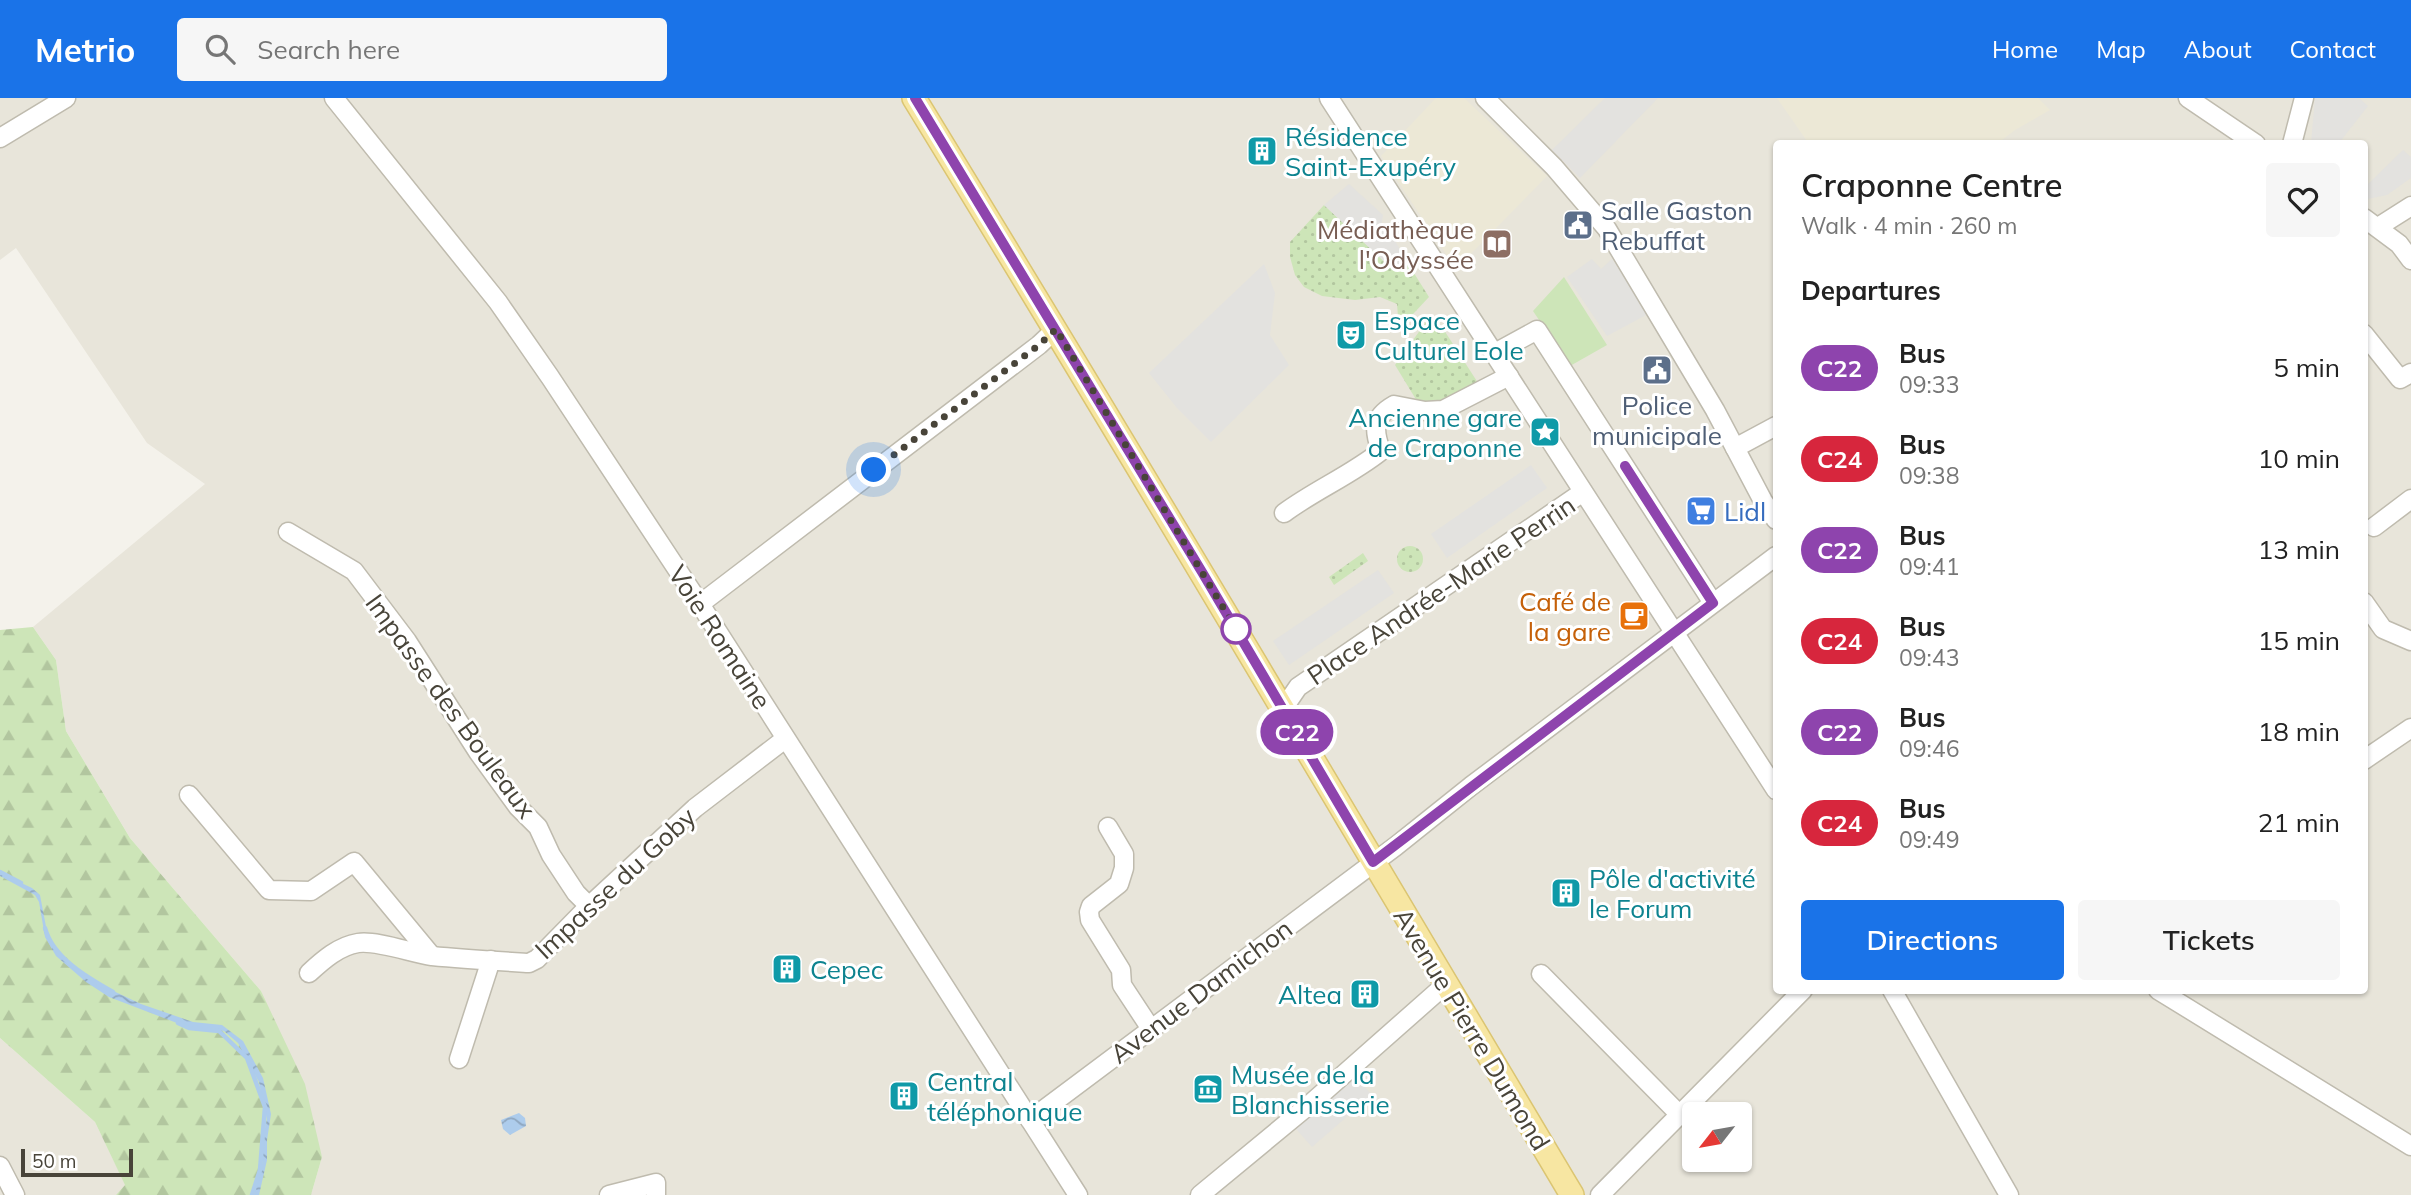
<!DOCTYPE html>
<html lang="en">
<head>
<meta charset="utf-8">
<style>
  :root { --surface:#fff; --page:#f6f6f6; --text:#222; --muted:#767676; --accent:#1a73e8 }
  body { margin:0; font-family:Mulish,sans-serif; background:var(--page); color:var(--text); height:100vh; display:flex; flex-direction:column; font-size:26px; white-space:nowrap }
  * { box-sizing:border-box; margin:0 }
  p { font-size:23px; color:var(--muted) }
  .icon { flex:none; width:38px; height:38px; fill:none; stroke:currentColor; stroke-width:2; stroke-linecap:round; stroke-linejoin:round }
  .map { position:relative; flex:1; overflow:hidden }
  .sheet { position:absolute; left:1773px; top:42px; width:595px; height:854px; display:flex; flex-direction:column; background:var(--surface); border-radius:7px; box-shadow:0 2px 5px #0004 }
  .sheet>* { flex:none }
  .badge { padding:0 14px; border-radius:23px; font-size:24px; line-height:46px }
  .needle { width:46px; rotate:239deg }
  .tools { position:absolute; left:1682px; top:1004px; display:grid; gap:14px }
  .tools a { display:grid; place-items:center; width:70px; height:70px; border-radius:7px; background:var(--surface); box-shadow:0 2px 5px #0004; font-size:35px }
  .scale { position:absolute; left:21px; bottom:18px; width:112px; box-sizing:border-box; padding-left:7px; border:4px solid #484439; border-top:0; font-size:19px; line-height:24px; white-space:nowrap; color:#484439; -webkit-text-stroke:5px #fff; paint-order:stroke }
  .you { position:absolute; width:35px; height:35px; margin:-18px; border:5px solid #fff; border-radius:50%; background:#1a73e8; box-shadow:0 0 0 10px #1a73e833 }
  .map>.badge { position:absolute; translate:-50% -50%; box-shadow:0 0 0 4px #fff }
  h2 { padding:0 28px; font-size:26px; line-height:63px }
  .round { display:grid; place-items:center; flex:none; width:74px; height:74px; border-radius:7px; background:var(--page) }
  .head { display:flex; align-items:center; justify-content:space-between; height:119px; padding:0 28px }
  h1 { font-size:33px; font-weight:600; line-height:52px }
  .primary-button { display:flex; gap:14px; margin-top:auto; padding:14px 28px }
  .primary-button a { flex:1; height:80px; border-radius:7px; background:var(--accent); color:#fff; font-size:28px; font-weight:600; line-height:80px; text-align:center }
  .primary-button a+a { background:var(--page); color:var(--text) }
  ul { padding:0; list-style:none }
  li { display:flex; align-items:center; gap:21px; height:91px; padding:0 28px }
  li div { flex:1 }
  li b { display:block; font-size:26px }
  li em { font-style:normal }
  li .badge { min-width:77px; font-weight:700; text-align:center }
  header { display:flex; align-items:center; gap:42px; box-sizing:border-box; height:98px; padding:0 35px; background:var(--accent); color:#fff }
  header strong { font-size:33px }
  nav { display:flex; gap:38px; margin-inline-start:auto; font-size:24px }
  .search { width:490px; height:63px; background:var(--page); display:flex; align-items:center; gap:18px; box-sizing:border-box; padding:0 24px; border-radius:7px; color:var(--muted); font-size:26px }
  .map>svg:first-child { display:block }
  .residential { fill:#e8e5da; fill-rule:evenodd }
  .education { fill:#ece8d6 }
  .grass { fill:url(#grass-dots) }
  .forest { fill:url(#forest-firs) }
  .park { fill:#cde5b8 }
  .parking { fill:#e3e2df }
  .water { fill:url(#water-waves) }
  .lines { fill:none; stroke-linecap:round; stroke-linejoin:round }
  .stream { stroke:#adccec; stroke-width:4.5 }
  .minor-casing { stroke:#bfbbae; stroke-width:21 }
  .major-casing { stroke:#dbc572; stroke-width:26 }
  .minor { stroke:#fff; stroke-width:18 }
  .major { stroke:#f7e6a2; stroke-width:23 }
  .line-casing { stroke:#fff; stroke-width:16 }
  .line { stroke:#8e44ad; stroke-width:10 }
  .walk { stroke:#484439; stroke-width:7; stroke-dasharray:0 12.6 }
  .stop-dot { fill:#fff; stroke:#8e44ad; stroke-width:3.5 }
  .labels { text-anchor:middle; dominant-baseline:central; stroke-width:6; stroke-linejoin:round; paint-order:stroke }
  .culture-label { font-size:26px; fill:#0d838f; stroke:#fff; text-anchor:start }
  .service-label { font-size:26px; fill:#4e5e75; stroke:#fff; text-anchor:start }
  .education-label { font-size:26px; fill:#785e54; stroke:#fff; text-anchor:end }
  .shop-label { font-size:26px; fill:#366cbe; stroke:#fff; text-anchor:start }
  .street-label { font-size:26px; fill:#484439; stroke:#fff }
  .food-label { font-size:26px; fill:#c56008; stroke:#fff; text-anchor:end }
</style>
</head>
<body>
<header>
<strong>Metrio</strong>
<div class="search"><svg class="icon" aria-label="search" viewBox="0 0 24 24"><circle cx="10" cy="10" r="6"/><path d="M15 15l6 6"/></svg>Search here</div>
<nav><a>Home</a><a>Map</a><a>About</a><a>Contact</a></nav>
</header>
<div class="map">
<svg width="2411" height="1097" viewBox="0 0 2411 1097">
  <defs>
    <pattern id="grass-dots" width="8" height="8" patternUnits="userSpaceOnUse" patternTransform="scale(1.75)"><rect width="8" height="8" fill="#cde5b8"/><path d="M2 2h.1M6 6h.1" fill="none" stroke="#b2c69f" stroke-width="1.8" stroke-linecap="round"/></pattern>
    <pattern id="forest-firs" width="22" height="20" patternUnits="userSpaceOnUse" patternTransform="scale(1.75)"><rect width="22" height="20" fill="#cde5b8"/><path d="M5 1l3.5 6h-7zM16 11l3.5 6h-7z" fill="#b2c69f"/></pattern>
    <pattern id="water-waves" width="16" height="10" patternUnits="userSpaceOnUse" patternTransform="scale(1.75)"><rect width="16" height="10" fill="#adccec"/><path d="M0 5q4-4 8 0t8 0" fill="none" stroke="#8fa7c0"/></pattern>
  </defs>
  <rect width="100%" height="100%" fill="#f4f2eb"/>
  <g class="residential">
    <path d="M 0,0 L 2411,0 L 2411,1097 L 311,1097 L 322,1059 L 261,893 L 130,740 L 66,633 L 56,562 L 33,529 L 205,386 L 147,345 L 16,150 L 0,162 ZM 1776,46 L 2364,46 L 2364,892 L 1776,892 ZM 1694,1017 L 1740,1017 L 1740,1062 L 1694,1062 Z"/>
    <path d="M 0,940 L 95,1024 L 126,1088 L 116,1097 L 0,1097 Z"/>
  </g>
  <g class="education">
    <path d="M 1436,0 L 1464,0 L 1547,78 L 1456,171 L 1381,58 Z"/>
    <path d="M 1777,0 L 2038,0 L 2050,12 L 2015,32 L 1998,45 L 1809,46 Z"/>
  </g>
  <g class="grass">
    <path d="M 1324,107 L 1390,169 L 1407,164 L 1429,199 L 1399,231 L 1397,206 L 1380,199 L 1355,202 L 1322,198 L 1304,189 L 1295,177 L 1290,159 L 1290,144 Z"/>
    <path d="M 1426,224 L 1442,229 L 1480,288 L 1442,304 L 1420,308 L 1395,267 Z"/>
    <circle cx="1410" cy="461" r="13"/>
    <path d="M 1363,455 L 1368,463 L 1334,487 L 1329,479 Z"/>
  </g>
  <path class="forest" d="M 33,529 L 56,562 L 66,633 L 130,740 L 261,893 L 305,986 L 322,1059 L 311,1097 L 116,1097 L 125,1087 L 95,1024 L 0,940 L 0,532 Z"/>
  <path class="park" d="M 1564,179 L 1607,247 L 1570,268 L 1533,213 Z"/>
  <g class="parking">
    <path d="M 1605,0 L 1658,0 L 1580,80 L 1552,52 Z"/>
    <path d="M 2315,0 L 2359,0 L 2368,8 L 2339,45 L 2311,45 Z"/>
    <path d="M 2403,52 L 2411,59 L 2411,80 L 2387,97 L 2368,101 L 2364,99 L 2364,90 Z"/>
    <path d="M 1349,86 L 1383,117 L 1381,130 L 1394,141 L 1407,164 L 1391,170 L 1324,107 Z"/>
    <path d="M 1592,161 L 1601,171 L 1612,161 L 1648,216 L 1607,238 L 1567,179 Z"/>
    <path d="M 1264,166 L 1275,195 L 1270,237 L 1289,267 L 1211,344 L 1177,310 L 1149,275 Z"/>
    <path d="M 1531,367 L 1547,390 L 1447,460 L 1431,436 Z"/>
    <path d="M 1378,472 L 1394,495 L 1289,567 L 1273,543 Z"/>
    <path d="M 1349,972 L 1372,997 L 1312,1049 L 1290,1024 Z"/>
  </g>
  <g class="water">
    <path d="M 0,775 L 32,790 L 40,797 L 48,839 L 70,866 L 88,881 L 141,906 L 193,924 L 222,927 L 243,943 L 263,980 L 271,1016 L 267,1042 L 267,1062 L 259,1097 L 254,1097 L 263,1063 L 262,1045 L 267,1021 L 259,984 L 238,945 L 224,933 L 211,930 L 190,930 L 109,899 L 86,884 L 56,858 L 45,839 L 39,804 L 35,797 L 0,778 Z"/>
    <path d="M 519,1015 L 525,1020 L 526,1028 L 510,1037 L 503,1031 L 501,1022 Z"/>
  </g>
  <g class="lines">
    <g class="stream">
      <path d="M 0,774 L 21,785"/>
      <path d="M 45,830 C 53,860 88,880 113,894"/>
      <path d="M 178,925 L 189,930 L 219,933 L 247,960 L 265,1009 L 260,1072 L 252,1097"/>
    </g>
    <g class="minor-casing">
      <g id="minor">
        <path d="M 334,0 L 498,204 L 550,279 L 700,506 L 1078,1097"/>
        <path d="M 1329,0 L 1776,692"/>
        <path d="M 1485,0 L 1554,69 L 1607,131 L 1715,312 L 1763,403 L 1776,422"/>
        <path d="M 2188,0 L 2256,46"/>
        <path d="M 0,40 L 66,0"/>
        <path d="M 2292,46 L 2304,0"/>
        <path d="M 2364,120 L 2399,146 L 2411,162"/>
        <path d="M 2378,129 L 2411,108"/>
        <path d="M 2364,236 L 2400,281 L 2411,275"/>
        <path d="M 1495,255 L 1537,232 L 1713,505"/>
        <path d="M 1735,350 L 1776,328"/>
        <path d="M 1284,415 C 1315,392 1351,377 1381,353 C 1373,331 1373,319 1394,307 L 1425,313 L 1443,312 L 1509,278"/>
        <path d="M 2374,429 L 2411,401"/>
        <path d="M 288,434 L 354,473 L 407,543 L 478,654 L 518,709 L 538,729 L 551,757 L 576,795 L 589,808"/>
        <path d="M 2364,504 L 2383,531 L 2411,543"/>
        <path d="M 700,506 L 1039,247 L 1056,231"/>
        <path d="M 1283,611 L 1298,589 L 1583,394"/>
        <path d="M 2364,662 L 2411,630"/>
        <path d="M 189,697 L 269,792 L 311,793 L 354,764 L 431,857"/>
        <path d="M 1108,729 L 1124,756 L 1124,770 L 1119,786 L 1091,808 L 1089,814 L 1090,822 L 1121,872 L 1122,887 L 1151,931"/>
        <path d="M 309,875 C 323,862 339,848 358,845 C 376,842 412,855 432,858 C 464,861 497,863 529,865 L 537,861 L 589,808 L 695,710 L 785,641"/>
        <path d="M 1541,876 L 1679,1016"/>
        <path d="M 1892,892 L 2009,1097"/>
        <path d="M 2158,892 L 2411,1048"/>
        <path d="M 459,961 L 491,862"/>
        <path d="M 1030,1022 L 1396,748 L 1471,688 L 1776,458"/>
        <path d="M 0,1068 L 15,1097"/>
        <path d="M 609,1097 L 656,1085 L 656,1097"/>
        <path d="M 1200,1097 L 1309,1007 L 1446,886"/>
        <path d="M 1600,1097 L 1803,892"/>
      </g>
    </g>
    <g class="major-casing">
      <path id="major" d="M 914,0 C 1137,364 1354,731 1572,1097"/>
    </g>
    <use href="#minor" class="minor"/>
    <use href="#major" class="major"/>
  </g>
  <g class="lines">
    <g class="line-casing">
      <path id="line" d="M 915,0 L 1202,474 L 1373,764 L 1713,505 L 1625,368"/>
    </g>
    <use href="#line" class="line"/>
    <path class="walk" d="M 874,372 L 1039,247 L 1056,231 L 1236,531"/>
  </g>
  <defs>
    <g id="building-square" transform="scale(1.575)"><rect x="-9" y="-9" width="18" height="18" rx="4" fill="#0f9aa8" stroke="#fff"/><path d="M-4-6H4V6H1V3H-1V6H-4ZM-2.5-4.3h1.7v1.8h-1.7ZM.8-4.3h1.7v1.8H.8ZM-2.5-1h1.7V.8h-1.7ZM.8-1h1.7V.8H.8Z" fill="#fff"/></g>
    <g id="civic-square" transform="scale(1.575)"><rect x="-9" y="-9" width="18" height="18" rx="4" fill="#5c6f8a" stroke="#fff"/><path d="M-.6-6.5H3V-4.5H.6V-3L4-1V1h2V6H-6V1h2V-1L-.6-3ZM-1.2 2.5V6h2.4V2.5Z" fill="#fff"/></g>
    <g id="library-square" transform="scale(1.575)"><rect x="-9" y="-9" width="18" height="18" rx="4" fill="#8d6e63" stroke="#fff"/><path d="M-6-4Q-3-5.5-.7-3.5V5Q-3 3-6 4ZM6-4Q3-5.5 .7-3.5V5Q3 3 6 4Z" fill="#fff"/></g>
    <g id="theatre-square" transform="scale(1.575)"><rect x="-9" y="-9" width="18" height="18" rx="4" fill="#0f9aa8" stroke="#fff"/><path d="M-5-5.5Q0-4 5-5.5V0Q5 5 0 6Q-5 5-5 0ZM-3.3-2.5H-1v1.5H-3.3ZM1-2.5H3.3v1.5H1ZM-2.8 1Q0 5.5 2.8 1Z" fill="#fff"/></g>
    <g id="sight-square" transform="scale(1.575)"><rect x="-9" y="-9" width="18" height="18" rx="4" fill="#0f9aa8" stroke="#fff"/><path d="M0-6L1.8-2.2L6-1.7L2.9 1.2L3.7 5.4L0 3.3L-3.7 5.4L-2.9 1.2L-6-1.7L-1.8-2.2Z" fill="#fff"/></g>
    <g id="supermarket-square" transform="scale(1.575)"><rect x="-9" y="-9" width="18" height="18" rx="4" fill="#3f7fe0" stroke="#fff"/><path d="M-6-5.5h2.5l.6 2H6L4.5 2H-2.5L-4.4-4H-6ZM-1.5 3.2a1.3 1.3 0 1 0 .1 0ZM3 3.2a1.3 1.3 0 1 0 .1 0Z" fill="#fff"/></g>
    <g id="cafe-square" transform="scale(1.575)"><rect x="-9" y="-9" width="18" height="18" rx="4" fill="#e8710a" stroke="#fff"/><path d="M-5.5-4.5H6V0H3Q3 3.5 0 3.5H-2.5Q-5.5 3.5-5.5 0ZM3-3.2v2h1.7v-2ZM-6 4.5H4V6H-6Z" fill="#fff"/></g>
    <g id="museum-square" transform="scale(1.575)"><rect x="-9" y="-9" width="18" height="18" rx="4" fill="#0f9aa8" stroke="#fff"/><path d="M0-6L6-3V-2H-6V-3ZM-5-1h2V3h-2ZM-1-1h2V3h-2ZM3-1h2V3H3ZM-6 4H6V6H-6Z" fill="#fff"/></g>
  </defs>
  <g fill-rule="evenodd">
    <use href="#building-square" x="1262" y="53"/>
    <use href="#civic-square" x="1578" y="127"/>
    <use href="#library-square" x="1497" y="146"/>
    <use href="#theatre-square" x="1351" y="237"/>
    <use href="#civic-square" x="1657" y="272"/>
    <use href="#sight-square" x="1545" y="334"/>
    <use href="#supermarket-square" x="1701" y="413"/>
    <use href="#cafe-square" x="1634" y="518"/>
    <use href="#building-square" x="1566" y="795"/>
    <use href="#building-square" x="787" y="871"/>
    <use href="#building-square" x="1365" y="896"/>
    <use href="#museum-square" x="1208" y="991"/>
    <use href="#building-square" x="904" y="998"/>
  </g>
  <circle class="stop-dot" cx="1236" cy="531" r="14"/>
  <g class="labels">
    <g class="culture-label">
      <text x="1285" y="38">Résidence<tspan x="1285" dy="30">Saint-Exupéry</tspan></text>
      <text x="1374" y="222">Espace<tspan x="1374" dy="30">Culturel Eole</tspan></text>
      <text x="1522" y="319" text-anchor="end">Ancienne gare<tspan x="1522" dy="30">de Craponne</tspan></text>
      <text x="1589" y="780">Pôle d'activité<tspan x="1589" dy="30">le Forum</tspan></text>
      <text x="810" y="871">Cepec</text>
      <text x="1342" y="896" text-anchor="end">Altea</text>
      <text x="1231" y="976">Musée de la<tspan x="1231" dy="30">Blanchisserie</tspan></text>
      <text x="927" y="983">Central<tspan x="927" dy="30">téléphonique</tspan></text>
    </g>
    <g class="service-label">
      <text x="1601" y="112">Salle Gaston<tspan x="1601" dy="30">Rebuffat</tspan></text>
      <text x="1657" y="307" text-anchor="middle">Police<tspan x="1657" dy="30">municipale</tspan></text>
    </g>
    <g class="education-label">
      <text x="1474" y="131">Médiathèque<tspan x="1474" dy="30">l'Odyssée</tspan></text>
    </g>
    <g class="shop-label">
      <text x="1724" y="413">Lidl</text>
    </g>
    <g class="street-label">
      <text transform="translate(1441 492) rotate(-34)">Place Andrée-Marie Perrin</text>
      <text transform="translate(720 539) rotate(57)">Voie Romaine</text>
      <text transform="translate(451 608) rotate(54)">Impasse des Bouleaux</text>
      <text transform="translate(615 785) rotate(-43)">Impasse du Goby</text>
      <text transform="translate(1201 893) rotate(-37)">Avenue Damichon</text>
      <text transform="translate(1472 931) rotate(59)">Avenue Pierre Dumond</text>
    </g>
    <g class="food-label">
      <text x="1611" y="503">Café de<tspan x="1611" dy="30">la gare</tspan></text>
    </g>
  </g>
</svg>
<div class="tools">
<a><svg class="needle" viewBox="-14 -14 28 28"><path d="M0-13l5 13h-10z" fill="#e53935"/><path d="M0 13l5-13h-10z" fill="#767676"/></svg></a>
</div>
<div class="scale">50 m</div>
<div class="you" style="left:874px;top:372px"></div>
<b class="badge" style="left:1297px;top:634px;background:#8e44ad;color:#fff">C22</b>
<section class="sheet">
<div class="head"><div><h1>Craponne Centre</h1><p>Walk · 4 min · 260 m</p></div><a class="round"><svg class="icon" aria-label="heart" viewBox="0 0 24 24"><path d="M12 20l-8-8c-3-5 5-10 8-4 3-6 11-1 8 4z"/></svg></a></div>
<h2>Departures</h2>
<ul>
<li><span class="badge" style="background:#8e44ad;color:#fff">C22</span><div><b>Bus</b><p>09:33</p></div><em>5 min</em></li>
<li><span class="badge" style="background:#d7263d;color:#fff">C24</span><div><b>Bus</b><p>09:38</p></div><em>10 min</em></li>
<li><span class="badge" style="background:#8e44ad;color:#fff">C22</span><div><b>Bus</b><p>09:41</p></div><em>13 min</em></li>
<li><span class="badge" style="background:#d7263d;color:#fff">C24</span><div><b>Bus</b><p>09:43</p></div><em>15 min</em></li>
<li><span class="badge" style="background:#8e44ad;color:#fff">C22</span><div><b>Bus</b><p>09:46</p></div><em>18 min</em></li>
<li><span class="badge" style="background:#d7263d;color:#fff">C24</span><div><b>Bus</b><p>09:49</p></div><em>21 min</em></li>
</ul>
<div class="primary-button"><a>Directions</a><a>Tickets</a></div>
</section>
</div>
</body>
</html>
